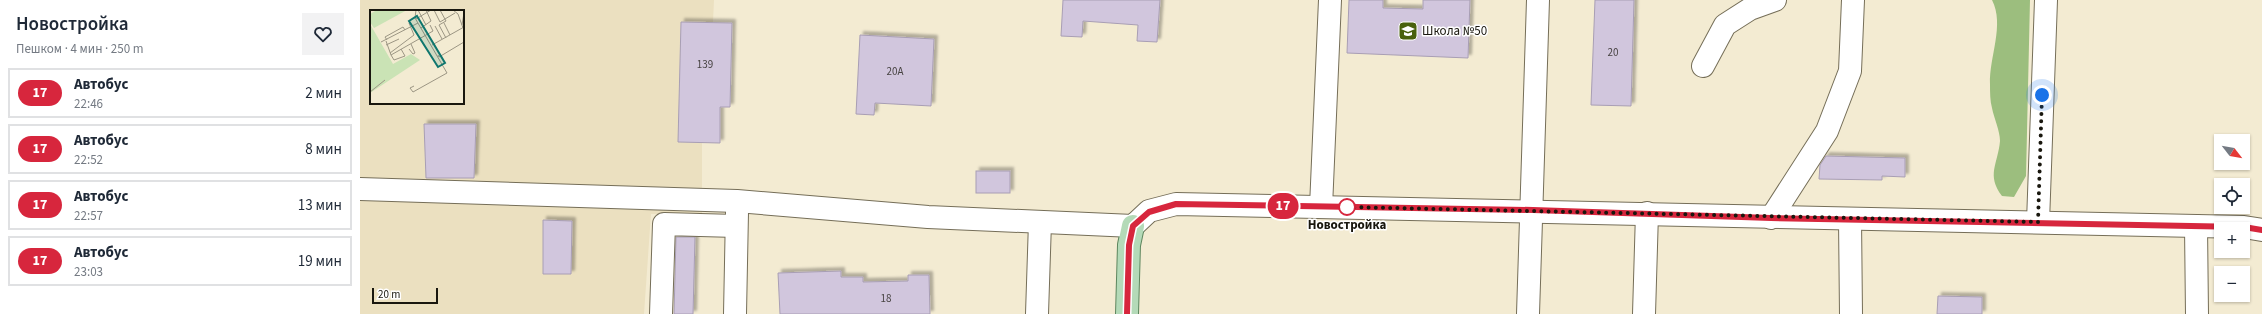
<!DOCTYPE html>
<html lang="ru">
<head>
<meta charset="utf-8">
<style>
  :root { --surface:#fff; --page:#f2f2f3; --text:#1f2937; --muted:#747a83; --line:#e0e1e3 }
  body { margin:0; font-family:"Source Sans 3",sans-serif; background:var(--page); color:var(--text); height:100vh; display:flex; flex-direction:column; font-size:15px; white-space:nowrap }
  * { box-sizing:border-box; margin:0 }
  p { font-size:13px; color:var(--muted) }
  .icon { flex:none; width:22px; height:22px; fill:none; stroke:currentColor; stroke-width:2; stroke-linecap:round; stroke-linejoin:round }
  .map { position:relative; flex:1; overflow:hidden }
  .side { display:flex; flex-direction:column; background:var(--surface); width:360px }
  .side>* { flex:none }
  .badge { padding:0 8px; border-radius:13px; font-size:14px; line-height:26px }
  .needle { width:26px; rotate:121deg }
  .buttons { position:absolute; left:1854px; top:134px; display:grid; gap:8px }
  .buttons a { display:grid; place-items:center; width:36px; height:36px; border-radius:0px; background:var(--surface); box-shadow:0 1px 3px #0004; font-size:20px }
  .scale { position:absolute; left:12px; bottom:10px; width:66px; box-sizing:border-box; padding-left:4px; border:2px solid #19170e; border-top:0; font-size:11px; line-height:14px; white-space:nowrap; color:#19170e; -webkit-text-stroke:3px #fff; paint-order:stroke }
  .you { position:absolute; width:20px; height:20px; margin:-10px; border:3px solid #fff; border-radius:50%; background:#1a73e8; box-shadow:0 0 0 6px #1a73e833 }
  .map>.badge { position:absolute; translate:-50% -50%; box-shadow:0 0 0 2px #fff }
  .round { display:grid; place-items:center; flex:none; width:42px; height:42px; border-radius:0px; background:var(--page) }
  .headline { display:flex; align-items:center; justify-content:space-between; height:68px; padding:0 16px }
  h1 { font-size:19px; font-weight:600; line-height:30px }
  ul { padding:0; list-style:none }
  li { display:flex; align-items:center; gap:12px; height:50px; margin:0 8px 6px; padding:0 8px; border:2px solid var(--line); border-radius:0px }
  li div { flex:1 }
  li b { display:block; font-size:15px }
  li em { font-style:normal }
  li .badge { min-width:44px; font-weight:700; text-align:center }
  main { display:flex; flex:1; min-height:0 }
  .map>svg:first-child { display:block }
  .built { fill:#ebe0c0; fill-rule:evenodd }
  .forest { fill:#9cbe7e }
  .building { fill:#d1c6dd; stroke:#a89eb4; filter:url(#shadow) }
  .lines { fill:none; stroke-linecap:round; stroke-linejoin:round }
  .minor-casing { stroke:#756e58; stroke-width:24 }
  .major-casing { stroke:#5d865e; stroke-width:24 }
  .minor { stroke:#fff; stroke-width:22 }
  .major { stroke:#b4dab8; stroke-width:22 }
  .line-casing { stroke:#fff; stroke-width:9 }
  .line { stroke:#d7263d; stroke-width:6 }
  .walk { stroke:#19170e; stroke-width:4; stroke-dasharray:0 7.2 }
  .stop-dot { fill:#fff; stroke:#d7263d; stroke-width:2 }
  .labels { text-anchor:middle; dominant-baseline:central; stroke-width:3; stroke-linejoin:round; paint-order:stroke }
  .number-label { font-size:11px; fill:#474342 }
  .poi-label { font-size:13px; fill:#19170e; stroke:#fff; text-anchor:start }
  .stop-label { font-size:13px; font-weight:bold; fill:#19170e; stroke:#fff }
  .inset-road { fill:none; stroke:#9c9684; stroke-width:1 }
  .view { fill:#0f766e; fill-opacity:0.15; stroke:#0f766e; stroke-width:2 }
  .inset-edge { fill:none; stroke:#19170e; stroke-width:2 }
</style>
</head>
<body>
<main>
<section class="side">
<div class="headline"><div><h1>Новостройка</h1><p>Пешком · 4 мин · 250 m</p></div><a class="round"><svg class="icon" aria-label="heart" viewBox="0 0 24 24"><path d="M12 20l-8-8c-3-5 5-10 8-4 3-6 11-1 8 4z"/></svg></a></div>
<ul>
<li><span class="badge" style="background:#d7263d;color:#fff">17</span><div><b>Автобус</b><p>22:46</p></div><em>2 мин</em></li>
<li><span class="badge" style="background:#d7263d;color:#fff">17</span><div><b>Автобус</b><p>22:52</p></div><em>8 мин</em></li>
<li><span class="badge" style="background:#d7263d;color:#fff">17</span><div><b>Автобус</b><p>22:57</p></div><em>13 мин</em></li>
<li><span class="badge" style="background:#d7263d;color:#fff">17</span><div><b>Автобус</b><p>23:03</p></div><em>19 мин</em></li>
</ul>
</section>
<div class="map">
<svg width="1902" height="314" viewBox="0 0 1902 314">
  <defs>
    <filter id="shadow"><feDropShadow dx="3.5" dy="-3.5" stdDeviation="1" flood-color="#0004"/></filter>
  </defs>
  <rect width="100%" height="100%" fill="#f3ebd2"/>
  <path class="built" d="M 0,0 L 354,0 L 353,22 L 372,23 L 370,107 L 360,107 L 360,143 L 342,143 L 342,214 L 291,214 L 284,314 L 0,314 ZM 11,11 L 103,11 L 103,103 L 11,103 Z"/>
  <path class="forest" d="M 1632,0 L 1670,0 L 1666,176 L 1654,197 L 1642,196 C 1626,175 1638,164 1640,141 C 1640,131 1634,118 1632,108 C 1630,101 1630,92 1630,84 C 1629,57 1645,25 1632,0 Z"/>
  <g class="building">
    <path d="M 703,0 L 800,0 L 797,42 L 777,41 L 778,25 L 723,21 L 722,37 L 701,36 Z"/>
    <path d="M 989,0 L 1023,0 L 1023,8 L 1063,9 L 1063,0 L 1110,0 L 1108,58 L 987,53 Z"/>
    <path d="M 1235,0 L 1274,0 L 1271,106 L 1231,105 Z"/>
    <path d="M 321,22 L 372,23 L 370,107 L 360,107 L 360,143 L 318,142 Z"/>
    <path d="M 500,35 L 574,39 L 571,106 L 515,103 L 514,115 L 496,114 Z"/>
    <path d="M 64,124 L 116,124 L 114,178 L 66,178 Z"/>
    <path d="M 1466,156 L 1545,158 L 1545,177 L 1522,176 L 1522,180 L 1459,179 L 1460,165 Z"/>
    <rect x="616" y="171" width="34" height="22"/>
    <path d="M 183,220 L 212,221 L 211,274 L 183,274 Z"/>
    <path d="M 316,237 L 335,237 L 333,314 L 314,314 Z"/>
    <path d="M 481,271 L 481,277 L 503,277 L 503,282 L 548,281 L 548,275 L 569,275 L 570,314 L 420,314 L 418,273 Z"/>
    <path d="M 1578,296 L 1622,297 L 1622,314 L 1577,314 Z"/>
  </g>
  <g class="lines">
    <g class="minor-casing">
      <g id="minor">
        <path d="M 1343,66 L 1365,25 L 1390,9 L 1415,0"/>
        <path d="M 0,189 L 377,201 L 568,217 L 773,226 L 789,211 L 816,204 L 1884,227 L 1902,230"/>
        <path d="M 961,207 L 970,0"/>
        <path d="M 1411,218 L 1467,131 L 1490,71 L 1493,0"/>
        <path d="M 1490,219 L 1491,314"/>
        <path d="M 1678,222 L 1686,0"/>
        <path d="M 1836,226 L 1837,314"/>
        <path d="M 301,314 L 304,224 L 376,226"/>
        <path d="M 375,314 L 377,212"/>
        <path d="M 677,314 L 680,222"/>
        <path d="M 1168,314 L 1178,0"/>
        <path d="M 1284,314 L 1287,213"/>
      </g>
    </g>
    <g class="major-casing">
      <path id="major" d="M 767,314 L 769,245 L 773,226"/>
    </g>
    <use href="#minor" class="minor"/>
    <use href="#major" class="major"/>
  </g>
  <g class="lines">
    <g class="line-casing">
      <path id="line" d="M 767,314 L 769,245 L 773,226 L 789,212 L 816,204 L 1173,210 L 1411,218 L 1884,227 L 1902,230"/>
    </g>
    <use href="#line" class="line"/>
    <path class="walk" d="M 987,207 L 1678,222 L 1682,95"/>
  </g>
  <defs>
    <g id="school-square" transform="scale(1)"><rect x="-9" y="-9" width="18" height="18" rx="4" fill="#49610d" stroke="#fff"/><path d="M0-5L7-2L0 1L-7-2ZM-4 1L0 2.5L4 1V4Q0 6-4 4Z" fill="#fff"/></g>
  </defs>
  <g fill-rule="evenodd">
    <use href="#school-square" x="1048" y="31"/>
  </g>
  <circle class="stop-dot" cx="987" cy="207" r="8"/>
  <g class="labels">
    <g class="number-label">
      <text x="1253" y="52">20</text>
      <text x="345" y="64">139</text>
      <text x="535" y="71">20А</text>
      <text x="526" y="298">18</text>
    </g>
    <g class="poi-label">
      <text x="1062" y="31">Школа №50</text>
    </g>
    <g class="stop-label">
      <text x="987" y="225">Новостройка</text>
    </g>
  </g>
  <g transform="translate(10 10)">
    <rect width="94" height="94" fill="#f3ebd2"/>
    <path d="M 7,0 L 37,0 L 4,18 L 0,12 L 0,4 ZM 0,14 L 23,54 L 41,44 L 50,50 L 0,83 Z" fill="#cae3b5"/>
    <path class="inset-road" d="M 48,0 L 56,15M 64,0 L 70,12 L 85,3M 70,0 L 76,11 L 69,15 L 76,28M 83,0 L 88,4 L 93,18M 46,9 L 61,0M 74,13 L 80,25M 92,15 L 94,3M 65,16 L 72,29M 51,18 L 61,11 L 56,0M 17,30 L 15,27 L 33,17 L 35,20M 16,31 L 21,45 L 63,21 L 60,15M 11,32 L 48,13M 16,35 L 29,29M 62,35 L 94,17M 39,39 L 43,44 L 45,43 L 41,34M 20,43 L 44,25 L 39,13M 21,45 L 24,50 L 35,46 L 31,39M 68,45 L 69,47 L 94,32M 44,76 L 40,78 L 43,82 L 77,63 L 45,8 L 46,0M 0,82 L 15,70"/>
    <path class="view" d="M 47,6 L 75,53 L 68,57 L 39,11 Z"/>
    <rect width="94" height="94" class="inset-edge"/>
  </g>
</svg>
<div class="buttons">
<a><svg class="needle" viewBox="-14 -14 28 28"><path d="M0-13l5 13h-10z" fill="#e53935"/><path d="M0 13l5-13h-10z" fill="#747a83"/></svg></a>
<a><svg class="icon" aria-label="locate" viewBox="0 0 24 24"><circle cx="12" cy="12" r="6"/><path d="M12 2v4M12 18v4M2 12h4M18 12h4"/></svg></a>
<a>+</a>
<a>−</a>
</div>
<div class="scale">20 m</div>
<div class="you" style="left:1682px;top:95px"></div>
<b class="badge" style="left:923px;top:206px;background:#d7263d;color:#fff">17</b>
</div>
</main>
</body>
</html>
